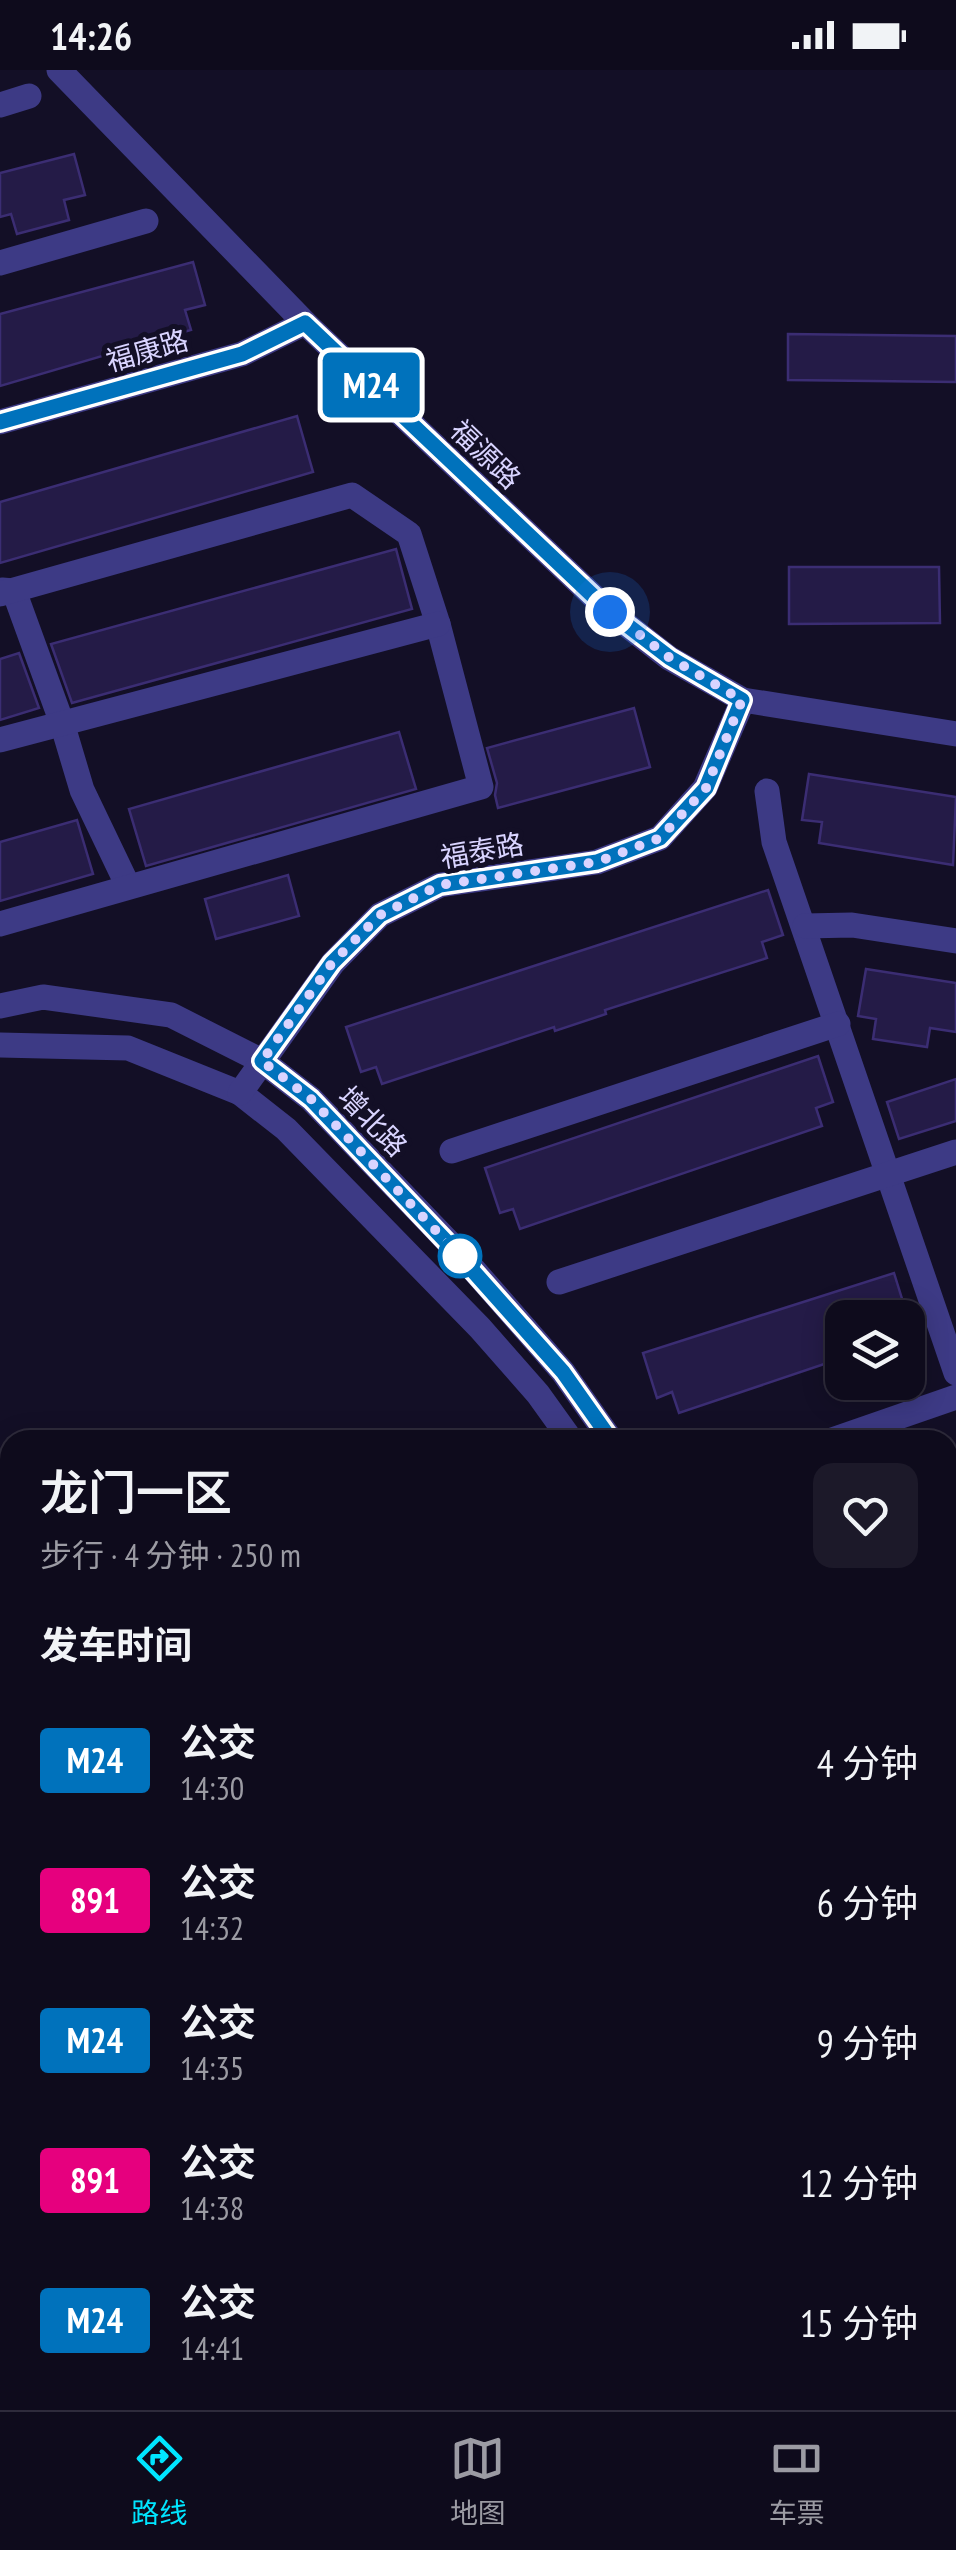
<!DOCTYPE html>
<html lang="zh">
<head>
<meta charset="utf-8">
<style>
  :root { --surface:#0e0b1c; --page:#1c1929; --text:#f1f3f6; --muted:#9b9ba3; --line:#2e2b3b; --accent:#00e5ff }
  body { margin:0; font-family:"PT Sans Narrow","Noto Sans SC",sans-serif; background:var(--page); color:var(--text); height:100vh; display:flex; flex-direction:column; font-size:38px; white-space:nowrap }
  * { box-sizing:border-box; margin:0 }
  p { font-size:32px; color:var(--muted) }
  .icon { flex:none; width:55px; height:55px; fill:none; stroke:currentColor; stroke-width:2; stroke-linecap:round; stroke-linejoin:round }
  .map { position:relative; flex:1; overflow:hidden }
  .details { position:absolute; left:0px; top:1360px; width:958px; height:980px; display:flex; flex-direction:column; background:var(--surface); border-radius:30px 30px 0 0; box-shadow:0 5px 25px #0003,0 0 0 2px var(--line) }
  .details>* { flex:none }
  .badge { padding:0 20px; border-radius:8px; font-size:35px; line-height:65px }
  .controls { position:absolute; left:825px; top:1230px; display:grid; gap:20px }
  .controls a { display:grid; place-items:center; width:100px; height:100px; border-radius:20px; background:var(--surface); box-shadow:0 5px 25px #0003,0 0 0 2px var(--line); font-size:50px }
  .you { position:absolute; width:50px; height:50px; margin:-25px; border:8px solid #fff; border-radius:50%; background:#1a73e8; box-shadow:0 0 0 15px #1a73e833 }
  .map>.badge { position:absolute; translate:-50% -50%; box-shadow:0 0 0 5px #fff }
  h2 { padding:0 40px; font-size:38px; line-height:90px }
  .round { display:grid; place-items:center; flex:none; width:105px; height:105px; border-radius:20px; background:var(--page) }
  .headline { display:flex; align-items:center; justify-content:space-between; height:170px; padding:0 40px }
  h1 { font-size:48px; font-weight:600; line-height:75px }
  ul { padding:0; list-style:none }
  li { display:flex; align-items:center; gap:30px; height:140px; padding:0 40px }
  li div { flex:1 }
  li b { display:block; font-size:38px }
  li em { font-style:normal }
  li .badge { min-width:110px; font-weight:700; text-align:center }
  .status { display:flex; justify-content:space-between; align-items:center; height:70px; padding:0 50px; background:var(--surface); direction:ltr }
  .status svg { height:28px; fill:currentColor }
  .menu { display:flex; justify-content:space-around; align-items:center; height:140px; border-top:2px solid var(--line); background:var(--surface); font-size:28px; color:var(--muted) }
  .menu a { display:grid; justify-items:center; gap:5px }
  .menu .selected { color:var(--accent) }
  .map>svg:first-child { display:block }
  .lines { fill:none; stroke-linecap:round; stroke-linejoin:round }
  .river { stroke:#0c2248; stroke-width:52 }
  .building { fill:#241b47; stroke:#3b2d73; stroke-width:2.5 }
  .path { stroke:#2fb8b0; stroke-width:5; stroke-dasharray:5 8; stroke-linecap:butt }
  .minor { stroke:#3d3a85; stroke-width:25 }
  .major { stroke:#c25bff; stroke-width:25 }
  .line-casing { stroke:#fff; stroke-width:22 }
  .line { stroke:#0072bc; stroke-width:15 }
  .walk { stroke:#d9d4ff; stroke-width:10; stroke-dasharray:0 18 }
  .stop-dot { fill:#fff; stroke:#0072bc; stroke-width:5 }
  .labels { text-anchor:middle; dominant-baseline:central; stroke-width:10; stroke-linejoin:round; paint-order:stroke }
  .street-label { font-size:28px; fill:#d9d4ff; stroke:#130f26 }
</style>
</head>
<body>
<div class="status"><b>14:26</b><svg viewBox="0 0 49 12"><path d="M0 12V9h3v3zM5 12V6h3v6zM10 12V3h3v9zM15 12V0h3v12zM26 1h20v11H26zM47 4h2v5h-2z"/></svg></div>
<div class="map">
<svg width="956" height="2340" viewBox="0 0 956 2340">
  <rect width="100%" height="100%" fill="#130f26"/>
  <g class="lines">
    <g class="river">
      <path d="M 948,1952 L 956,1951"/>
      <path d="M 0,2110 L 10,2106"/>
    </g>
  </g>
  <g class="building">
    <path d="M 74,84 L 85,125 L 64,130 L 69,150 L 17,164 L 11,144 L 0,147 L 0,103 Z"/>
    <path d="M 193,192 L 205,235 L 185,240 L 191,260 L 0,316 L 0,244 Z"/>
    <path d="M 788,264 L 956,266 L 956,312 L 788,310 Z"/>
    <path d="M 297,346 L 313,402 L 0,493 L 0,432 Z"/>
    <path d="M 396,479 L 412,539 L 72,633 L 51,574 Z"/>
    <path d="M 789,497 L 939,497 L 940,553 L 789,554 Z"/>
    <path d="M 19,583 L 39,638 L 0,650 L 0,589 Z"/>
    <path d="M 634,638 L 650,697 L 498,738 L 495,725 L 497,713 L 487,678 Z"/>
    <path d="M 399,662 L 416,719 L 146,796 L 129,739 Z"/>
    <path d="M 809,704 L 956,727 L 953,795 L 819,773 L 822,752 L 802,750 Z"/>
    <path d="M 77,750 L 93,804 L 0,831 L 0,772 Z"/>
    <path d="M 288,805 L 299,846 L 216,869 L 205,829 Z"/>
    <path d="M 768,820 L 783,865 L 762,872 L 767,888 L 605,940 L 606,944 L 555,961 L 554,957 L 382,1014 L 376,997 L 361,1002 L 346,957 Z"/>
    <path d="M 866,899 L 956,913 L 956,962 L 930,958 L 927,977 L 873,969 L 876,949 L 858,946 Z"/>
    <path d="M 818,986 L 833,1032 L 816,1038 L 822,1056 L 520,1159 L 513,1139 L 500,1143 L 485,1098 Z"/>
    <path d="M 956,1009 L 956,1051 L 899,1069 L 887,1032 Z"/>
    <path d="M 894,1203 L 908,1248 L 842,1248 L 842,1288 L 679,1343 L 672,1322 L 657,1328 L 643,1283 Z"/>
  </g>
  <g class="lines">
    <g class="path">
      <path d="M 948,1830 L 956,1829"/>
      <path d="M 0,1989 L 10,1986"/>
    </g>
    <g class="minor">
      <path d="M 59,0 L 305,253 L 610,542 L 669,588 L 743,630 L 956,664"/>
      <path d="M 0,35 L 29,26"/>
      <path d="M 0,193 L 146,151"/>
      <path d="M 0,352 L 242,284 L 305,253"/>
      <path d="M 2,520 L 14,521 L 62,653 L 82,720 L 128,816"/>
      <path d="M 0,524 L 352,425 L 409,464 L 438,554 L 481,717 L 0,854"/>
      <path d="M 0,670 L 438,554"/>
      <path d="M 767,721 L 774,772 L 956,1303"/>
      <path d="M 805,856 L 852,855 L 956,871"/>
      <path d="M 0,936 L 43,927 L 171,945 L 262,991 L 311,1029 L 459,1183 L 563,1302 L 611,1370"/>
      <path d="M 0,975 L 128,978 L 240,1023 L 286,1059 L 480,1258 L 538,1324 L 571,1370"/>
      <path d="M 240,1023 L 333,893 L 380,845 L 440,815 L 597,792 L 660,768 L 705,718 L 743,630"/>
      <path d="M 452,1081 L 838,954"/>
      <path d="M 559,1212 L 956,1082"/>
      <path d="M 832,1370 L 956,1327"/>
      <path d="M 948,1502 L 956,1499"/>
      <path d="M 0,1827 L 10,1823"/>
      <path d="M 89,2330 L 93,2340"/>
      <path d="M 785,2330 L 789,2340"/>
      <path d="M 826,2330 L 830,2340"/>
    </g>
    <g class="major">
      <path d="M 948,2090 L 956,2089"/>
      <path d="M 948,2118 L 956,2117"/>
      <path d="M 0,2246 L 10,2243"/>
      <path d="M 0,2283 L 10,2279"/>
    </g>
  </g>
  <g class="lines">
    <g class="line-casing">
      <path id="line" d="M 0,352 L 242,284 L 305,253 L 610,542 L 670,588 L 742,630 L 706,718 L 660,768 L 597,792 L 440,815 L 380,845 L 332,893 L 262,991 L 311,1029 L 458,1184 L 563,1302 L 611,1370"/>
    </g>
    <use href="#line" class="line"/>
    <path class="walk" d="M 460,1186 L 311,1029 L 262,991 L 332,893 L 380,845 L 440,815 L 597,792 L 660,768 L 706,718 L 742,630 L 670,588 L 610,542"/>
  </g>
  <circle class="stop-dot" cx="460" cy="1186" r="20"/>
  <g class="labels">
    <g class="street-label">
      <text transform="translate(147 280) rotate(-16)">福康路</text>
      <text transform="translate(486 384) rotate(44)">福源路</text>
      <text transform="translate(482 780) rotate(-10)">福泰路</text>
      <text transform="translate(373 1051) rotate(46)">增北路</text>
    </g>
  </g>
</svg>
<div class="controls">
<a><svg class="icon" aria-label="layers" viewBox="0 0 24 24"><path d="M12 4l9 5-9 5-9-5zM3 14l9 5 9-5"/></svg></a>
</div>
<div class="you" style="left:610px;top:542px"></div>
<b class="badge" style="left:371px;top:315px;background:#0072bc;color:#fff">M24</b>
<section class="details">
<div class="headline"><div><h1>龙门一区</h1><p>步行 · 4 分钟 · 250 m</p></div><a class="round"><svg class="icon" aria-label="heart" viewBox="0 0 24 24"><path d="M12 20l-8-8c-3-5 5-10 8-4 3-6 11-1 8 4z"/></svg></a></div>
<h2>发车时间</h2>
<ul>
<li><span class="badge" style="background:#0072bc;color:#fff">M24</span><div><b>公交</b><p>14:30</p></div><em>4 分钟</em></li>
<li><span class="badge" style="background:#e6007e;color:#fff">891</span><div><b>公交</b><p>14:32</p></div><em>6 分钟</em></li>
<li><span class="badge" style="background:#0072bc;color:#fff">M24</span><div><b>公交</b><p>14:35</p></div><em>9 分钟</em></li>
<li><span class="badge" style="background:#e6007e;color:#fff">891</span><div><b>公交</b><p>14:38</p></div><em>12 分钟</em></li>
<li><span class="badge" style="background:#0072bc;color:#fff">M24</span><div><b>公交</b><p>14:41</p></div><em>15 分钟</em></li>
</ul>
</section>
</div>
<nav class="menu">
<a class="selected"><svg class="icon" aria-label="directions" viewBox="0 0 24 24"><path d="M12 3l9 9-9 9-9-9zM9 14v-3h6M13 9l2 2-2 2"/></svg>路线</a>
<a><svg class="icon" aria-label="map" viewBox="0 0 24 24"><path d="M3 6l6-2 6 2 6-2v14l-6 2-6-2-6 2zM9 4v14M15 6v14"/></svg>地图</a>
<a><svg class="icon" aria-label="tickets" viewBox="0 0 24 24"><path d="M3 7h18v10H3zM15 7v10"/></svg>车票</a>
</nav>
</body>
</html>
